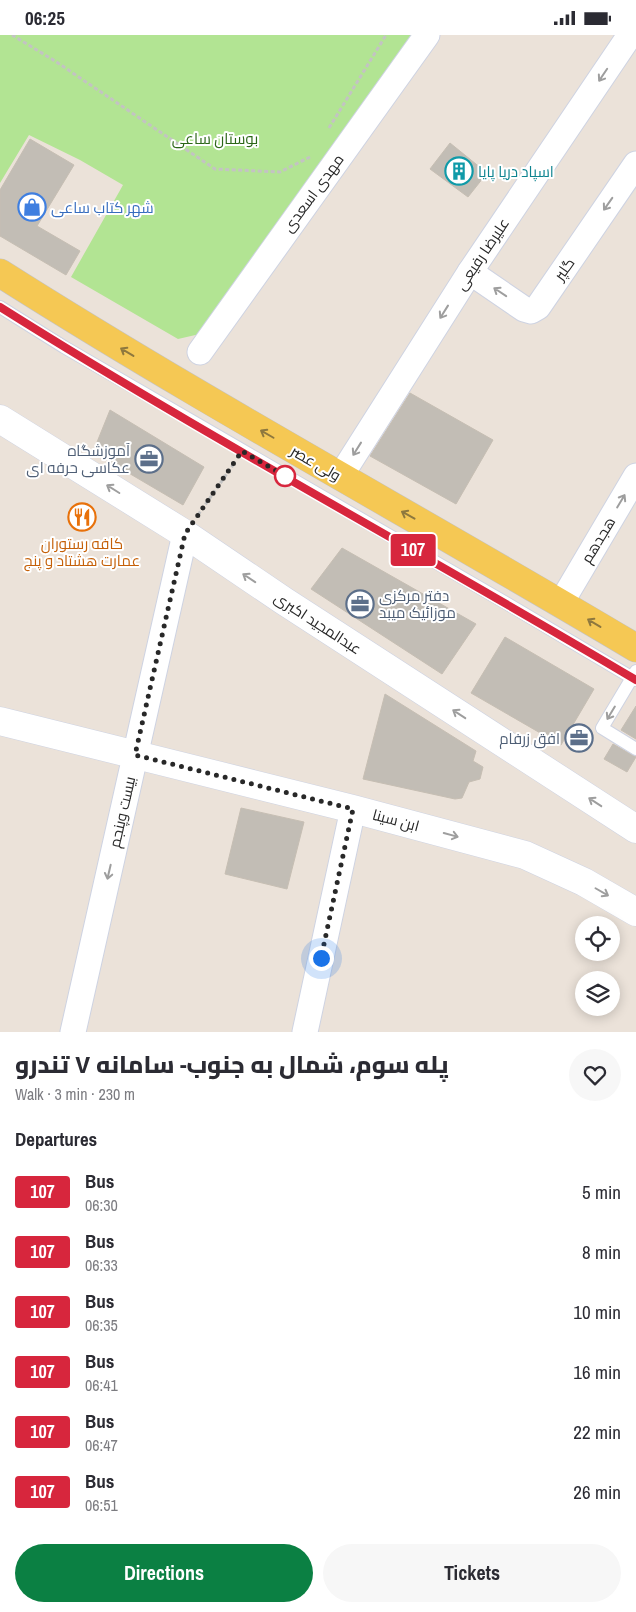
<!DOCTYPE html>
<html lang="en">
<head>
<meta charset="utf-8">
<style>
  :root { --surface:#fff; --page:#f7f7f7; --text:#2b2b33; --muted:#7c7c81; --accent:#0b8043 }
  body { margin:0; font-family:"Archivo Narrow",Cairo,sans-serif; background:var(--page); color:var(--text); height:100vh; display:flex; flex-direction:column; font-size:19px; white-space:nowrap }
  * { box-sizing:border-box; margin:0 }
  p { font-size:16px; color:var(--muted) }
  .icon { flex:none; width:28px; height:28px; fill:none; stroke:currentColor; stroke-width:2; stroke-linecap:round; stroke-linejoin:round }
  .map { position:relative; height:997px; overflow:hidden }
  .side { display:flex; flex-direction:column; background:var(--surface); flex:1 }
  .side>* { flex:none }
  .badge { padding:0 10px; border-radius:4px; font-size:18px; line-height:32px }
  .fabs { position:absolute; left:575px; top:881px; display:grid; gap:10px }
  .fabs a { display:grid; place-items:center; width:45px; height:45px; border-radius:50%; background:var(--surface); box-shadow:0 2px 12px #0003; font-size:25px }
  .you { position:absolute; width:25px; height:25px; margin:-12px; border:4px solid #fff; border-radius:50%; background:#1a73e8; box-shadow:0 0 0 8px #1a73e833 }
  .map>.badge { position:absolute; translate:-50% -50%; box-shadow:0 0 0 2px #fff }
  h2 { padding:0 15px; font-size:19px; line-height:45px }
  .round { display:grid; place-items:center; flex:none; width:52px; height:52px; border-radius:26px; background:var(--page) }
  .overview { display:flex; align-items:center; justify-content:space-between; height:85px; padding:0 15px }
  h1 { font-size:24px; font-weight:800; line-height:38px }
  .primary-button { display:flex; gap:10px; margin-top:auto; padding:10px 15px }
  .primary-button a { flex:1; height:58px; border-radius:30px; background:var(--accent); color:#fff; font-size:20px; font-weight:800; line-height:58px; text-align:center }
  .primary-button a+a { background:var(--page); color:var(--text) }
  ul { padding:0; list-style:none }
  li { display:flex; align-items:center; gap:15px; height:60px; padding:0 15px }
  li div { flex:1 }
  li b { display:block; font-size:19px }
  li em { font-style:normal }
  li .badge { min-width:55px; font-weight:700; text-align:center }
  .status { display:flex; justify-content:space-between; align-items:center; height:35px; padding:0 25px; background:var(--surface); direction:ltr }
  .status svg { height:14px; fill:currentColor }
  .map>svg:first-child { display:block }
  .green { fill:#b2e493 }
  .building { fill:#c2bdb5; stroke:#c6beb3 }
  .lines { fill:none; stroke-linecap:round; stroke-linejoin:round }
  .service-casing { stroke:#ced3e2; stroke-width:14 }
  .minor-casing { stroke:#ced3e2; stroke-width:27 }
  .tertiary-casing { stroke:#ced3e2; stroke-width:29 }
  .primary-casing { stroke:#c3c3c3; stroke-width:29 }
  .path { stroke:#c3c3c3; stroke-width:3; stroke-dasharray:4 2.5; stroke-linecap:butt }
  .service { stroke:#fff; stroke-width:12 }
  .minor { stroke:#fff; stroke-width:25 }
  .tertiary { stroke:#fff; stroke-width:28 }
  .primary { stroke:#f5c854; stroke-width:28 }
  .oneway { stroke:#9e9e9e }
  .oneway2 { stroke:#8e783e }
  .line-casing { stroke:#fff; stroke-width:11 }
  .line { stroke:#d7263d; stroke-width:8 }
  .walk { stroke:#282828; stroke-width:5; stroke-dasharray:0 9 }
  .stop-dot { fill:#fff; stroke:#d7263d; stroke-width:2.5 }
  .labels { text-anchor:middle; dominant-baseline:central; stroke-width:4; stroke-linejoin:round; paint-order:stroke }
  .park-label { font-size:15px; fill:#2b6617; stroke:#fff }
  .culture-label { font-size:15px; fill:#0d838f; stroke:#fff; text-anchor:start }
  .street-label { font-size:15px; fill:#282828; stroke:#fff }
  .shop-label { font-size:15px; fill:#366cbe; stroke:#fff; text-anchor:start }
  .service-label { font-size:15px; fill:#4e5e75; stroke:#fff; text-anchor:end }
  .food-label { font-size:15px; fill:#c56008; stroke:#fff }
</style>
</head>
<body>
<div class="status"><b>06:25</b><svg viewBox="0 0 49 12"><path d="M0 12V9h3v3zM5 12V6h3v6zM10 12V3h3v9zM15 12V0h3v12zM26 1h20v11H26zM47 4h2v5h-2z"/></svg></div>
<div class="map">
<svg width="636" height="997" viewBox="0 0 636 997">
  <rect width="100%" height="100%" fill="#ebe2d9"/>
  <path class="green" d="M 0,0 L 415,0 L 204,298 L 178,304 L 71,242 L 123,150 L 80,125 L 29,100 L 0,148 Z"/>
  <g class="building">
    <path d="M 30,104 L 74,130 L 37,191 L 80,216 L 66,240 L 0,201 L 0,155 Z"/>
    <path d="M 450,108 L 487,138 L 468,162 L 430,134 Z"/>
    <path d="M 410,358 L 493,405 L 456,469 L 370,421 Z"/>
    <path d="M 110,375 L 204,432 L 183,470 L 93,417 Z"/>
    <path d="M 342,513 L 476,589 L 442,639 L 311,554 Z"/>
    <path d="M 505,602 L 594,654 L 561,710 L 471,658 Z"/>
    <path d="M 385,659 L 476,716 L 473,726 L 483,732 L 480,744 L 469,747 L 462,763 L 455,764 L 363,744 Z"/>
    <path d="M 636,671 L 636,704 L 621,695 Z"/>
    <path d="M 613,709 L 636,722 L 627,737 L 604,724 Z"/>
    <path d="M 241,773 L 304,787 L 287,854 L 225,839 Z"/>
  </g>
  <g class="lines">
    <g class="service-casing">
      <g id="service">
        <path d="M 0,272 L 64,312 L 506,568 L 636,645"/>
        <path d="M 636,636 L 602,693 L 636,714"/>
      </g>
    </g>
    <g class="minor-casing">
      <g id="minor">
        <path d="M 470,237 L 524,274 L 531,276 L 538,272 L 636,129"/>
        <path d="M 200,317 L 427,0"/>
        <path d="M 340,442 L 470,237 L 630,0"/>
        <path d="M 561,568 L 636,441"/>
        <path d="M 73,997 L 185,499"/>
        <path d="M 305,997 L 353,774"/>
      </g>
    </g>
    <g class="tertiary-casing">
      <g id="tertiary">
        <path d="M 0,384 L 185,499 L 284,566 L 636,794"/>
        <path d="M 0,686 L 353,774 L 525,820 L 584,847 L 636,877"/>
      </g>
    </g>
    <g class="primary-casing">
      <path id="primary" d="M 0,238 C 208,370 425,487 636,613"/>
    </g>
    <g class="path">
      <path d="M 12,0 L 55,26 L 215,134 L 280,137 L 310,122"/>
      <path d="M 329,93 L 386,0"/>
      <path d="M 198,480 L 233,430"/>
    </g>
    <use href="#service" class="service"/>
    <use href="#minor" class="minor"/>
    <use href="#tertiary" class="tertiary"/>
    <use href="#primary" class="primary"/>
  </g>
  <defs><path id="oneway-shaft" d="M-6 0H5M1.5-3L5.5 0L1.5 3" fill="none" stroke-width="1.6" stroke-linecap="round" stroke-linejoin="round" transform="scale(1.25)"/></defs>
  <g class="oneway">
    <use href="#oneway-shaft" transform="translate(603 40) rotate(124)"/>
    <use href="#oneway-shaft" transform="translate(608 169) rotate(125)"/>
    <use href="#oneway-shaft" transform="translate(500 257) rotate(-146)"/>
    <use href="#oneway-shaft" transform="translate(444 277) rotate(122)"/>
    <use href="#oneway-shaft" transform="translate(357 414) rotate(122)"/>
    <use href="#oneway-shaft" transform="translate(113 454) rotate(-148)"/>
    <use href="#oneway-shaft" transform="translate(621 466) rotate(-59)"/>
    <use href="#oneway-shaft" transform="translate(249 543) rotate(-146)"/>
    <use href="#oneway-shaft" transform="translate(611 678) rotate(121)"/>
    <use href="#oneway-shaft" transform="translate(459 679) rotate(-147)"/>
    <use href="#oneway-shaft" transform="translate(595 767) rotate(-147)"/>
    <use href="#oneway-shaft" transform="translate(451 800) rotate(15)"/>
    <use href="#oneway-shaft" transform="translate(109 837) rotate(103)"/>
    <use href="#oneway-shaft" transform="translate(602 857) rotate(30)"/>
  </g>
  <g class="oneway2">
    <use href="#oneway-shaft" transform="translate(127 317) rotate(-149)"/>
    <use href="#oneway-shaft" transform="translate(267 399) rotate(-150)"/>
    <use href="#oneway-shaft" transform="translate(408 480) rotate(-151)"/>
    <use href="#oneway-shaft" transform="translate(594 588) rotate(-149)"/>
  </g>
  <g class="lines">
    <g class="line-casing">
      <path id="line" d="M 0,272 C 208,403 425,519 636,645"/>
    </g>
    <use href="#line" class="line"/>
    <path class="walk" d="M 285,441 L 292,445 L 242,416 L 185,499 L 135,720 L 353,774 L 321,923"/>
  </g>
  <defs>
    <g id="building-ring" transform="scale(1.4375)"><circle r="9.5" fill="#fff" stroke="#0f9aa8" stroke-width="1.5"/><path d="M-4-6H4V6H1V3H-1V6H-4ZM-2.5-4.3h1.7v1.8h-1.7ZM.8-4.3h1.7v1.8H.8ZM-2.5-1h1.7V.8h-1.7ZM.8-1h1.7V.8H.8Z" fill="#0f9aa8"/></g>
    <g id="shop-ring" transform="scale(1.4375)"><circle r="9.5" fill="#fff" stroke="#3f7fe0" stroke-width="1.5"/><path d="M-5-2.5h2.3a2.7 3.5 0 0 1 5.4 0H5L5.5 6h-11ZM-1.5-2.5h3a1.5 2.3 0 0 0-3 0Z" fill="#3f7fe0"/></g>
    <g id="office-ring" transform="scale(1.4375)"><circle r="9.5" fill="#fff" stroke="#5c6f8a" stroke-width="1.5"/><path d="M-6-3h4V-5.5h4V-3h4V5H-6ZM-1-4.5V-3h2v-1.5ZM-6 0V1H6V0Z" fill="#5c6f8a"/></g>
    <g id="restaurant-ring" transform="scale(1.4375)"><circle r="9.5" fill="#fff" stroke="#e8710a" stroke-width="1.5"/><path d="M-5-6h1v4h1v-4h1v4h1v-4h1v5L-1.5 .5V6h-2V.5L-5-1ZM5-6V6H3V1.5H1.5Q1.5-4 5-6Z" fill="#e8710a"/></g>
  </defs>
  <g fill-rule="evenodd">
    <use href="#building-ring" x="459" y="136"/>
    <use href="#shop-ring" x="32" y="172"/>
    <use href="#office-ring" x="149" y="424"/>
    <use href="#restaurant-ring" x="82" y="482"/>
    <use href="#office-ring" x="360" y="569"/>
    <use href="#office-ring" x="579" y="703"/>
  </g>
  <circle class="stop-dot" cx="285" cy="441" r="10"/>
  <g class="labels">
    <g class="park-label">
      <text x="215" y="103">بوستان ساعی</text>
    </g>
    <g class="culture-label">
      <text x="478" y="136">اسپاد دریا پایا</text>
    </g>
    <g class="street-label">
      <text transform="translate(313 158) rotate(-54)">مهدی اسعدی</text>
      <text transform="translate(482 219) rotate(-56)">علیرضا رفیعی</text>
      <text transform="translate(564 234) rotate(-55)">گلپر</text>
      <text transform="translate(316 428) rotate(30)">ولی عصر</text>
      <text transform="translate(598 505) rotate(-59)">هجدهم</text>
      <text transform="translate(318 588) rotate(33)">عبدالمجید اکبری</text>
      <text transform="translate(122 777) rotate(-77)">بیست وپنجم</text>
      <text transform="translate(396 785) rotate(15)">ابن سینا</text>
    </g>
    <g class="shop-label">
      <text x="51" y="172">شهر کتاب ساعی</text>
    </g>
    <g class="service-label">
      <text x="130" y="415">آموزشگاه<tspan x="130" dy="17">عکاسی حرفه ای</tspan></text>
      <text x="379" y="560" text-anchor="start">دفتر مرکزی<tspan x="379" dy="17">موزائیک میبد</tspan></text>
      <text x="560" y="703">افق زرفام</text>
    </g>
    <g class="food-label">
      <text x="82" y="508">کافه رستوران<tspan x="82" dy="17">عمارت هشتاد و پنج</tspan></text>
    </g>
  </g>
</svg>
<div class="fabs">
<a><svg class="icon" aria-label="locate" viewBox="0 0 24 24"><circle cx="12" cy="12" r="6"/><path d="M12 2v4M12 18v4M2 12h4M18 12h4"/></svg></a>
<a><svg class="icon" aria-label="layers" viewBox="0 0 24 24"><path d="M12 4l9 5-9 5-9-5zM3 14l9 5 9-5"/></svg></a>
</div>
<div class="you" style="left:321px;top:923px"></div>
<b class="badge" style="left:413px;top:515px;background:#d7263d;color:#fff">107</b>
</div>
<section class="side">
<div class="overview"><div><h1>پله سوم، شمال به جنوب- سامانه ۷ تندرو</h1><p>Walk · 3 min · 230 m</p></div><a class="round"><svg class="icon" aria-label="heart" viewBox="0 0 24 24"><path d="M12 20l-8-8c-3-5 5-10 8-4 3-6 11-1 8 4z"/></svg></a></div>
<h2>Departures</h2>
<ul>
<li><span class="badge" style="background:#d7263d;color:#fff">107</span><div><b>Bus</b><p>06:30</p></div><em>5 min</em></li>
<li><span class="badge" style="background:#d7263d;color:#fff">107</span><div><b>Bus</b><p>06:33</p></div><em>8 min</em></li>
<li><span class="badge" style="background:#d7263d;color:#fff">107</span><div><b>Bus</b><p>06:35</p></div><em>10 min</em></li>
<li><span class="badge" style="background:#d7263d;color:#fff">107</span><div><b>Bus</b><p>06:41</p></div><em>16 min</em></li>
<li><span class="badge" style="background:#d7263d;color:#fff">107</span><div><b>Bus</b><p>06:47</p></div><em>22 min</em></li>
<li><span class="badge" style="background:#d7263d;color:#fff">107</span><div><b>Bus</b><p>06:51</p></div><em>26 min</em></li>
</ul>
<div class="primary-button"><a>Directions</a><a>Tickets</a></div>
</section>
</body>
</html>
